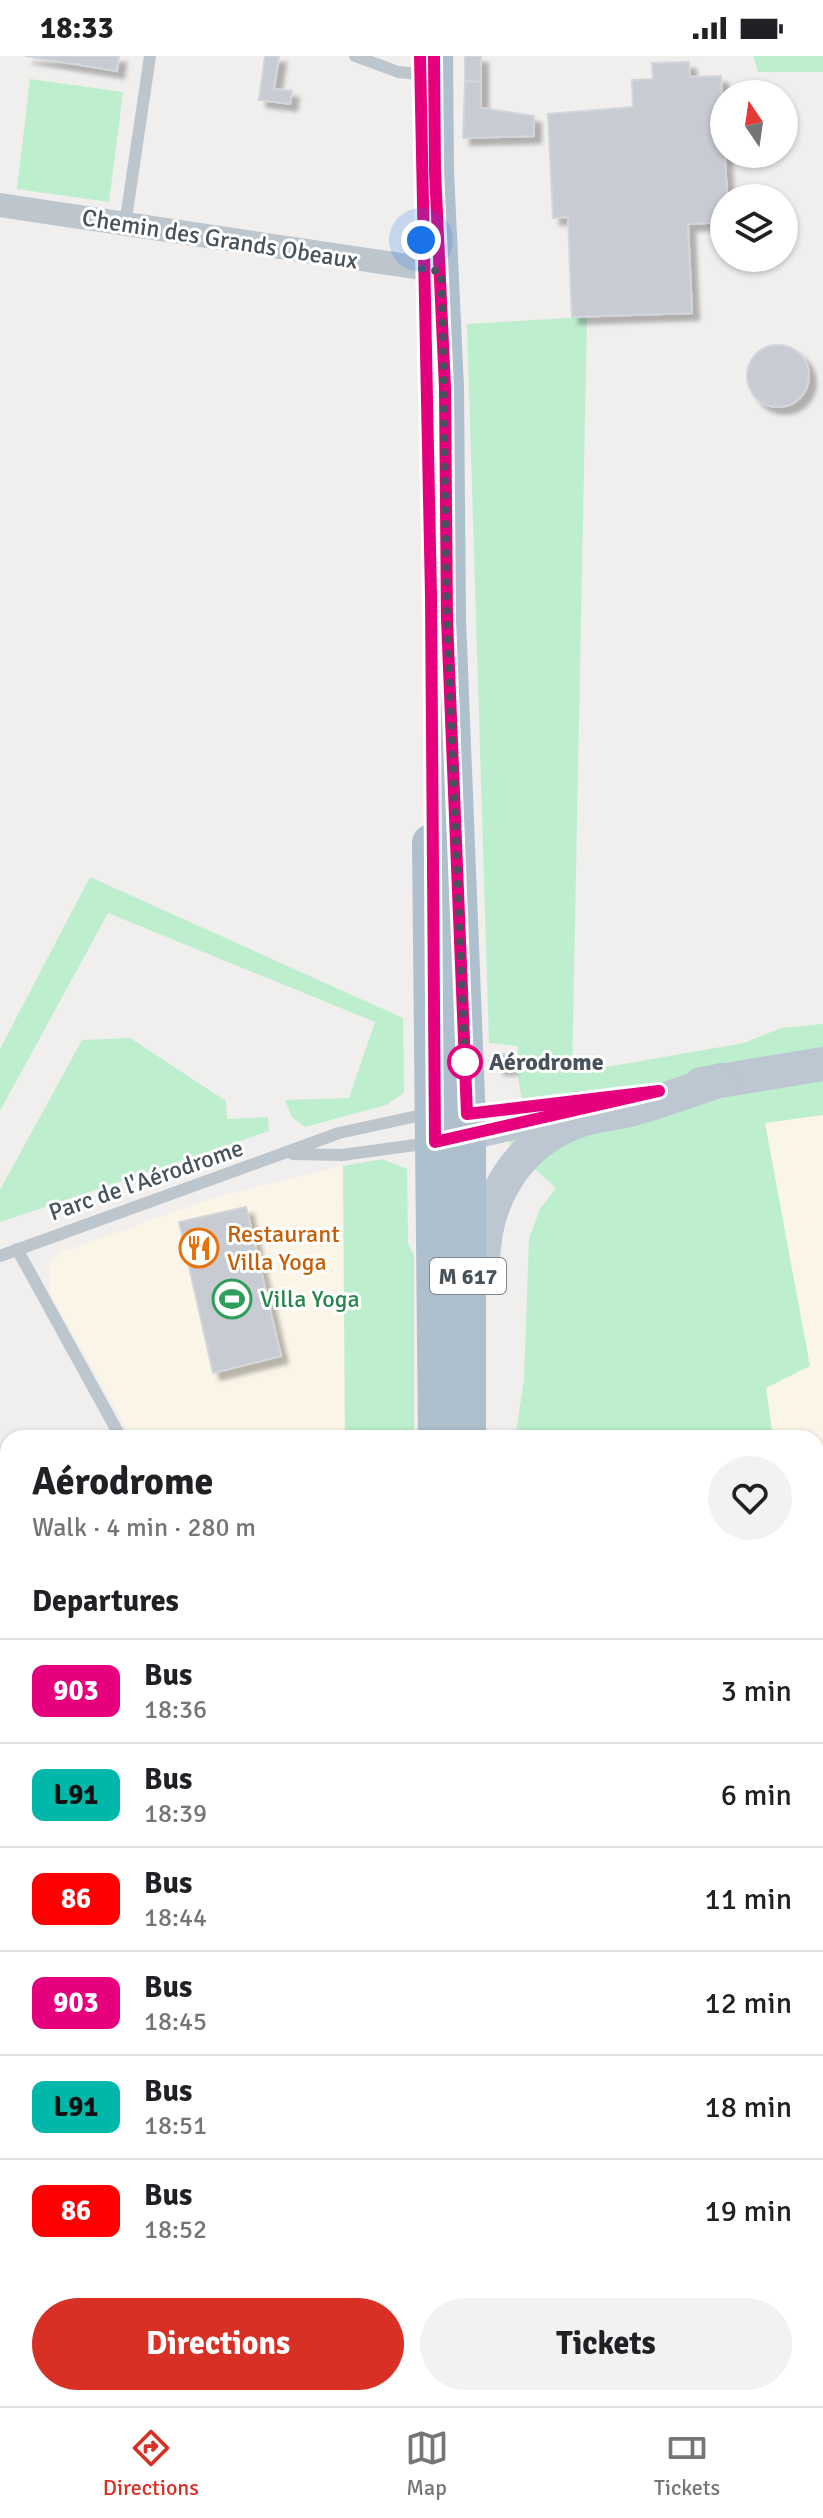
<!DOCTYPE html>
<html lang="en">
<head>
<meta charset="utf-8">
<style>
  :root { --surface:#fff; --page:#f2f2f2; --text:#202124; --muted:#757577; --line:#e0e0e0; --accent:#d93025 }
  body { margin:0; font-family:Signika,sans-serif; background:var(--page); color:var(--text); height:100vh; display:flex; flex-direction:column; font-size:30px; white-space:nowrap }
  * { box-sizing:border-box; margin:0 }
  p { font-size:26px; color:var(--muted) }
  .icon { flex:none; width:44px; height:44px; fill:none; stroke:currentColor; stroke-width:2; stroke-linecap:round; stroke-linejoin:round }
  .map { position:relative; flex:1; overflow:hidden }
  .drawer { position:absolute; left:0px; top:1374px; width:824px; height:976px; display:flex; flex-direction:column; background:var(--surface); border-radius:24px 24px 0 0; box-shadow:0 2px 6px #0004 }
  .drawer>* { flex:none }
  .badge { padding:0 16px; border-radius:12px; font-size:28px; line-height:52px }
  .needle { width:52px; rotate:347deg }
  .tools { position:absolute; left:710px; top:24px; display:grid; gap:16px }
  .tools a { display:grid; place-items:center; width:88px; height:88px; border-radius:50%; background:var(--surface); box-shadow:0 2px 6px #0004; font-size:40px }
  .you { position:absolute; width:40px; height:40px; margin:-20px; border:6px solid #fff; border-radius:50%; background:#1a73e8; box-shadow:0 0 0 12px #1a73e833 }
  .map>.badge { position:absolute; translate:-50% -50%; box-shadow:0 0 0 4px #fff }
  h2 { padding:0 32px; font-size:30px; line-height:72px }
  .round { display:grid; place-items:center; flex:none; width:84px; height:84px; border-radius:42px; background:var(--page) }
  .headline { display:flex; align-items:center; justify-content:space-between; height:136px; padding:0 32px }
  h1 { font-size:38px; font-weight:700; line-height:60px }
  .action { display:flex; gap:16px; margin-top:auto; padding:16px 32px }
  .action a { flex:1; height:92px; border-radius:48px; background:var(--accent); color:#fff; font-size:32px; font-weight:700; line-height:92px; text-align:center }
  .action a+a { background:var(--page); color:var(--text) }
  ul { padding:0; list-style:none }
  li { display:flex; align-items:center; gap:24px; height:104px; padding:0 32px; border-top:2px solid var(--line) }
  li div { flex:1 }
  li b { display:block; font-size:30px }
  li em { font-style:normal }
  li .badge { min-width:88px; font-weight:700; text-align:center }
  .status { display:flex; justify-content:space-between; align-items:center; height:56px; padding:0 40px; background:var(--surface); direction:ltr }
  .status svg { height:22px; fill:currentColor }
  .tabs { display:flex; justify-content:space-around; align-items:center; height:112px; border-top:2px solid var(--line); background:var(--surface); font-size:22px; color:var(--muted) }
  .tabs a { display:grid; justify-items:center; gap:4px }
  .tabs .active { color:var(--accent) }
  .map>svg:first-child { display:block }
  .commercial { fill:#fbf5e8 }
  .airport { fill:#dde0e3 }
  .green { fill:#bdeece }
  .building { fill:#c8cbd1; stroke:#d2d5da; stroke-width:2; filter:url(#shadow) }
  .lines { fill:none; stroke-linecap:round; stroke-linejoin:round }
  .highway-casing { stroke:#728ea8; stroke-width:48 }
  .lane { stroke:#bdc6cd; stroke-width:12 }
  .street { stroke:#bdc6cd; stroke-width:24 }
  .secondary { stroke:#bcc7d2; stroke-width:34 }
  .primary { stroke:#aebfcd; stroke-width:38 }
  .highway { stroke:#87a3bc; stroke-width:44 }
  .line-casing { stroke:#fff; stroke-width:18 }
  .line { stroke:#e6007e; stroke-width:12 }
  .walk { stroke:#47525b; stroke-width:8; stroke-dasharray:0 14.4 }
  .stop-dot { fill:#fff; stroke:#e6007e; stroke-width:4 }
  .labels { text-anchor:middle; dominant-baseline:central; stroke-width:6; stroke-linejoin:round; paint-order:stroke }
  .shield { fill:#fff; stroke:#7e868c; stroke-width:2 }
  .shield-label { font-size:22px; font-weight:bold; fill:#47525b }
  .street-label { font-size:24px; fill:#47525b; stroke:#fff }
  .stop-label { font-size:24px; font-weight:bold; fill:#47525b; stroke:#fff; text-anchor:start }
  .food-label { font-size:24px; fill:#c56008; stroke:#fff; text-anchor:start }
  .leisure-label { font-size:24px; fill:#27864d; stroke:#fff; text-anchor:start }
</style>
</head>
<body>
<div class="status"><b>18:33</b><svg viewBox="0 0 49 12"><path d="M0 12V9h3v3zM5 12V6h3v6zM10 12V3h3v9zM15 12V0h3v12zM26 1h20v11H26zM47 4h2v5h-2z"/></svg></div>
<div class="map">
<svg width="823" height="2350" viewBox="0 0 823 2350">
  <defs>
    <filter id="shadow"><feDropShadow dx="7" dy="7" stdDeviation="2" flood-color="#0004"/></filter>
  </defs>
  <rect width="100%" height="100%" fill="#f1eeee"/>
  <g class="commercial">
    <path d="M 823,1059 L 823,1712 L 816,1671 L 816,1382 L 773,1382 L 766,1332 L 765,1066 Z"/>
    <path d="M 343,1110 L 345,1382 L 114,1382 L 127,1373 L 50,1238 L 49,1209 L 59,1197 L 213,1142 Z"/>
    <path d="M 8,1916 L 8,2047 L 0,2032 L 0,1921 Z"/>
    <path d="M 0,2246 L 8,2342 L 227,2342 L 217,2350 L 0,2350 Z"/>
  </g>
  <g class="airport">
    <path d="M 8,1588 L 8,1916 L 0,1921 L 0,1591 Z"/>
    <path d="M 0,2032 L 8,2047 L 8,2342 L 27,2342 L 14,2350 L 0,2350 Z"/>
  </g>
  <g class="green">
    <path d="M 753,0 L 823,0 L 823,16 L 758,16 Z"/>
    <path d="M 30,23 L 123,36 L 109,146 L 17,133 Z"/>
    <path d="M 587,261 L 572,1017 L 744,987 L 781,972 L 823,968 L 823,1059 L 765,1067 L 810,1310 L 766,1332 L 773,1382 L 515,1382 L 524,1324 L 529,1182 L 540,1153 L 556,1132 L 512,1093 L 506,1078 L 527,1072 L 517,1016 L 518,990 L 489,987 L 467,268 Z"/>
    <path d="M 90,821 L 403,962 L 404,1037 L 386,1049 L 305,1071 L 292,1061 L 285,1044 L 349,1042 L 375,966 L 108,857 L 0,1055 L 0,993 Z"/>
    <path d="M 130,982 L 226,1045 L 227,1063 L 268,1061 L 269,1075 L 0,1166 L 0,1134 L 82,984 Z"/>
    <path d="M 382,1103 L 407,1113 L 408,1187 L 414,1199 L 414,1382 L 345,1382 L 343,1110 Z"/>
    <path d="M 816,1671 L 823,1712 L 823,2132 L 816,2133 Z"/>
    <path d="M 258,2342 L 315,2342 L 307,2350 L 249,2350 Z"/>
    <path d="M 356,2342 L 408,2342 L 413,2350 L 348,2350 Z"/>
    <path d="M 492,2342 L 577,2342 L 562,2350 L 487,2350 Z"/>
    <path d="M 724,2342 L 807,2342 L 797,2350 L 708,2350 Z"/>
  </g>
  <g class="building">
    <path d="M 25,0 L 119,0 L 117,15 Z"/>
    <path d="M 265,0 L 279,0 L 274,33 L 292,35 L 290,48 L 259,44 Z"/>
    <path d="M 465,0 L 481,0 L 481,26 L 465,25 Z"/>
    <path d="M 689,6 L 690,21 L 721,20 L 727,142 L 724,142 L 724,166 L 688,168 L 692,257 L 572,261 L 568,161 L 553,162 L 548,58 L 633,51 L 632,24 L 653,23 L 652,7 Z"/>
    <path d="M 465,25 L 481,26 L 481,52 L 534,60 L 534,80 L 463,82 Z"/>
    <circle cx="778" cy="320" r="31"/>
    <path d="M 496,998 L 509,998 L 510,1012 L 497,1012 Z"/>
    <path d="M 246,1151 L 281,1300 L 213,1317 L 179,1166 Z"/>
    <path d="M 0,1633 L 8,1638 L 8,1667 L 0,1674 Z"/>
    <path d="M 8,1948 L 8,2016 L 0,2001 L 0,1953 Z"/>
    <path d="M 8,2244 L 8,2342 L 21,2342 L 0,2350 L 0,2249 Z"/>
  </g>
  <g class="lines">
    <g class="highway-casing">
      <g id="highway">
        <path d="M 816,2158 L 823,2156"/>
        <path d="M 816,2279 L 823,2275"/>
        <path d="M 329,2350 L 338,2342"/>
        <path d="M 606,2350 L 622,2342"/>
        <path d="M 666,2350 L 682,2342"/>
        <path d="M 814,2350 L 823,2343"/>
      </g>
    </g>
    <g class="lane">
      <path d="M 355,0 L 398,16 L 429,19"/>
      <path d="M 125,169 L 150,0"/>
      <path d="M 293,1098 L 342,1099 L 430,1087"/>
      <path d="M 17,1193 L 121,1382"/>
      <path d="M 0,1200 L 339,1077 L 431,1057"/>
      <path d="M 47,2350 L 62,2342"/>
      <path d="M 239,2350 L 248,2342"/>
    </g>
    <path class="street" d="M 0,149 L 441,215"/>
    <g class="secondary">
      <path d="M 701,1028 L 823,1008"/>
      <path d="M 443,1083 L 578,1052"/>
      <path d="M 483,1210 C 483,1146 515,1088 578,1065 C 596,1059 615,1058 633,1053 C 662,1045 692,1034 721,1024"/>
    </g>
    <g class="primary">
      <path d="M 434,0 L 435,115 L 445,332 L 447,563 L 467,1067 L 467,1382"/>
      <path d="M 431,787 L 437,1382"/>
      <path d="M 438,2342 L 440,2350"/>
    </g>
    <use href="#highway" class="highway"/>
  </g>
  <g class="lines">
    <g class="line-casing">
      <path id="line" d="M 420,0 L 431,540 L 435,1086 L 659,1035 L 467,1058 L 447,563 L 445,332 L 435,115 L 434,0"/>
    </g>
    <use href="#line" class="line"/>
    <path class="walk" d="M 421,184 L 422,214 L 441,215 L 442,233 L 447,563 L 465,1006"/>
  </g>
  <defs>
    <g id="restaurant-ring" transform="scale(2)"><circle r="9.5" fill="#fff" stroke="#e8710a" stroke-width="1.5"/><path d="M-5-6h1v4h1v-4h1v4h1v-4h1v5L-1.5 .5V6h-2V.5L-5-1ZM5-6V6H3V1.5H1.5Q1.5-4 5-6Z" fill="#e8710a"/></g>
    <g id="stadium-ring" transform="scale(2)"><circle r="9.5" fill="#fff" stroke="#2e9e5b" stroke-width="1.5"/><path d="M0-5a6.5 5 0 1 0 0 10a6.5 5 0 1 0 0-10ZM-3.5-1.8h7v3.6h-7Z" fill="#2e9e5b"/></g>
  </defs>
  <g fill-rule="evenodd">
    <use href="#restaurant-ring" x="199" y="1192"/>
    <use href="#stadium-ring" x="232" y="1243"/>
  </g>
  <circle class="stop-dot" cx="465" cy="1006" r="16"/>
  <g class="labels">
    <rect class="shield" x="430" y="1202" width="76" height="36" rx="6"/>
    <g class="shield-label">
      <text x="468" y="1220">M 617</text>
    </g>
    <g class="street-label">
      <text transform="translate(220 183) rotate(9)">Chemin des Grands Obeaux</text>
      <text transform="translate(146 1124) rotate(-19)">Parc de l'Aérodrome</text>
    </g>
    <g class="stop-label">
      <text x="489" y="1006">Aérodrome</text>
    </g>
    <g class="food-label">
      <text x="227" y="1178">Restaurant<tspan x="227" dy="28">Villa Yoga</tspan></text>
    </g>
    <g class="leisure-label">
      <text x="260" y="1243">Villa Yoga</text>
    </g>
  </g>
</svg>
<div class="tools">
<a><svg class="needle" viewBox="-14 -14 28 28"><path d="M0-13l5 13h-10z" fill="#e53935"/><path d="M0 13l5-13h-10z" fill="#757577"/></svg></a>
<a><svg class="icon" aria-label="layers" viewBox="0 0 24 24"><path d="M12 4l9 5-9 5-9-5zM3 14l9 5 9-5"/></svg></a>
</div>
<div class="you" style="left:421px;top:184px"></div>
<section class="drawer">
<div class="headline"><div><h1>Aérodrome</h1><p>Walk · 4 min · 280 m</p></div><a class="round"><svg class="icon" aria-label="heart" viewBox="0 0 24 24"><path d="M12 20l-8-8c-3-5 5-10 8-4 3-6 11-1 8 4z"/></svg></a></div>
<h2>Departures</h2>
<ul>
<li><span class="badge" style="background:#e6007e;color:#fff">903</span><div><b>Bus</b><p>18:36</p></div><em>3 min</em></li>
<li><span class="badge" style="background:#00b8aa;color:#111">L91</span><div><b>Bus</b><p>18:39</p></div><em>6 min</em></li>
<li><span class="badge" style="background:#fe0000;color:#fff">86</span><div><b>Bus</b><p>18:44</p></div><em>11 min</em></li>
<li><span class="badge" style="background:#e6007e;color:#fff">903</span><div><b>Bus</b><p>18:45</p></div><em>12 min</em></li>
<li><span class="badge" style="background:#00b8aa;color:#111">L91</span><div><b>Bus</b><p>18:51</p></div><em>18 min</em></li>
<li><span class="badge" style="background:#fe0000;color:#fff">86</span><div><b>Bus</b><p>18:52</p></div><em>19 min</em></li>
</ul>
<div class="action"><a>Directions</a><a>Tickets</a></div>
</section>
</div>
<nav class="tabs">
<a class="active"><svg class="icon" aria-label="directions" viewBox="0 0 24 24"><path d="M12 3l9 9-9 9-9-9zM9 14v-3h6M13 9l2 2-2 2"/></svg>Directions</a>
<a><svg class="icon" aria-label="map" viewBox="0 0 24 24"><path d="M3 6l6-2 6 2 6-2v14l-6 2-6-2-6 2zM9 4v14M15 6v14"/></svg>Map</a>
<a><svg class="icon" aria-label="tickets" viewBox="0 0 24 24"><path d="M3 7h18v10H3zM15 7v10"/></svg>Tickets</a>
</nav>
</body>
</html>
